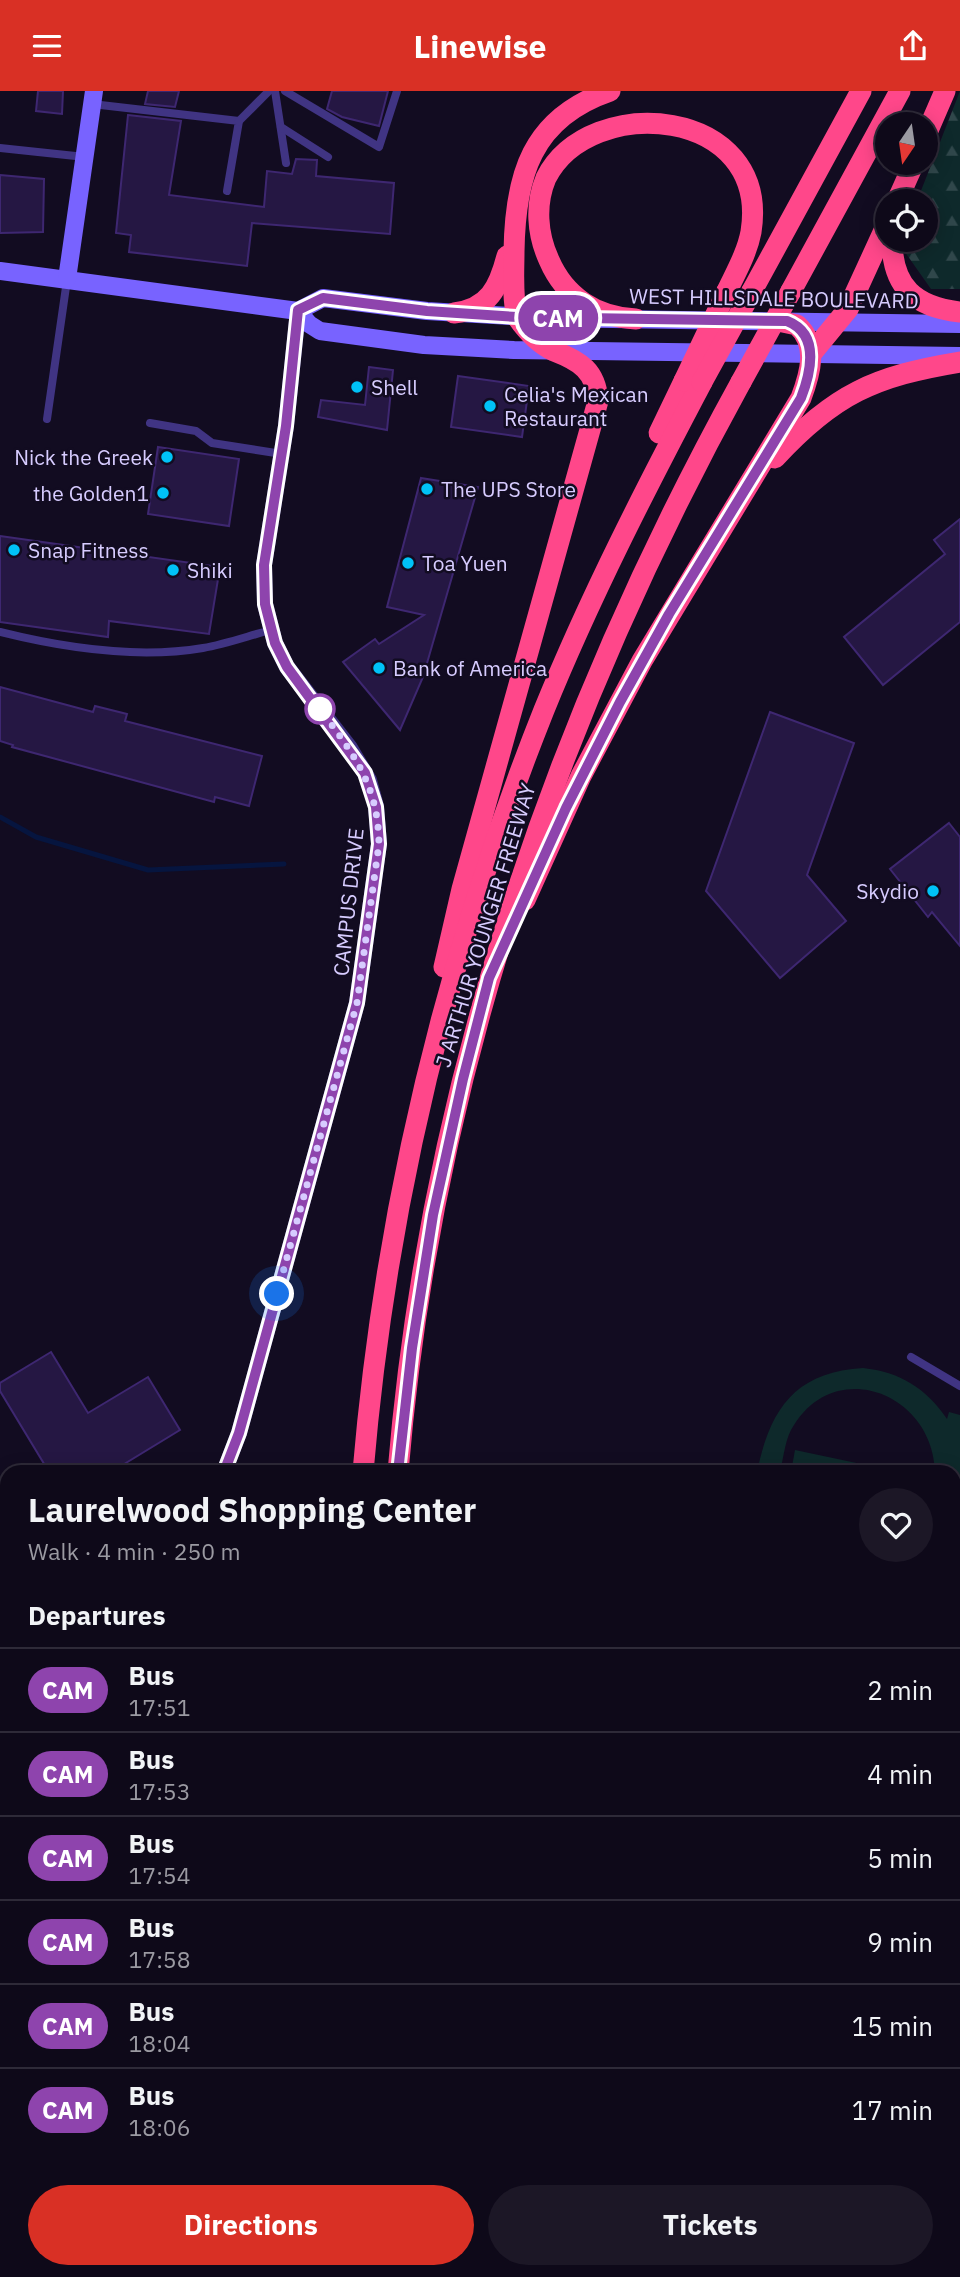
<!DOCTYPE html>
<html lang="en">
<head>
<meta charset="utf-8">
<style>
  :root { --surface:#0e0919; --page:#1c1726; --text:#f1f3f6; --muted:#9b9aa2; --line:#2e2a38; --accent:#d93025 }
  body { margin:0; font-family:"IBM Plex Sans",sans-serif; background:var(--page); color:var(--text); height:100vh; display:flex; flex-direction:column; font-size:26px; white-space:nowrap }
  * { box-sizing:border-box; margin:0 }
  p { font-size:23px; color:var(--muted) }
  .icon { flex:none; width:38px; height:38px; fill:none; stroke:currentColor; stroke-width:2; stroke-linecap:round; stroke-linejoin:round }
  .map { position:relative; flex:1; overflow:hidden }
  .drawer { position:absolute; left:0px; top:1374px; width:961px; height:814px; display:flex; flex-direction:column; background:var(--surface); border-radius:21px 21px 0 0; box-shadow:0 4px 18px #0003,0 0 0 2px var(--line) }
  .drawer>* { flex:none }
  .badge { padding:0 14px; border-radius:23px; font-size:24px; line-height:46px }
  .needle { width:46px; rotate:193deg }
  .fabs { position:absolute; left:875px; top:21px; display:grid; gap:14px }
  .fabs a { display:grid; place-items:center; width:63px; height:63px; border-radius:50%; background:var(--surface); box-shadow:0 4px 18px #0003,0 0 0 2px var(--line); font-size:35px }
  .you { position:absolute; width:35px; height:35px; margin:-18px; border:5px solid #fff; border-radius:50%; background:#1a73e8; box-shadow:0 0 0 10px #1a73e833 }
  .map>.badge { position:absolute; translate:-50% -50%; box-shadow:0 0 0 4px #fff }
  h2 { padding:0 28px; font-size:26px; line-height:63px }
  .round { display:grid; place-items:center; flex:none; width:74px; height:74px; border-radius:37px; background:var(--page) }
  .headline { display:flex; align-items:center; justify-content:space-between; height:119px; padding:0 28px }
  h1 { font-size:33px; font-weight:700; line-height:52px }
  .button { display:flex; gap:14px; margin-top:auto; padding:14px 28px }
  .button a { flex:1; height:80px; border-radius:42px; background:var(--accent); color:#fff; font-size:28px; font-weight:700; line-height:80px; text-align:center }
  .button a+a { background:var(--page); color:var(--text) }
  ul { padding:0; list-style:none }
  li { display:flex; align-items:center; gap:21px; height:84px; padding:0 28px; border-top:2px solid var(--line) }
  li div { flex:1 }
  li b { display:block; font-size:26px }
  li em { font-style:normal }
  li .badge { min-width:77px; font-weight:700; text-align:center }
  header { display:flex; justify-content:space-between; align-items:center; height:91px; padding:0 28px; background:var(--accent); color:#fff; font-size:32px; font-weight:700 }
  .map>svg:first-child { display:block }
  .forest { fill:url(#forest-firs) }
  .garden { fill:#0e292b }
  .lines { fill:none; stroke-linecap:round; stroke-linejoin:round }
  .stream { stroke:#06153f; stroke-width:5 }
  .building { fill:#251743; stroke:#3e2771; stroke-width:2 }
  .lane { stroke:#403483; stroke-width:8 }
  .street { stroke:#403483; stroke-width:16 }
  .secondary { stroke:#7863ff; stroke-width:18 }
  .highway { stroke:#ff478a; stroke-width:21 }
  .highway-bridge { stroke:#ff478a; stroke-width:21 }
  .line-casing { stroke:#fff; stroke-width:16 }
  .line { stroke:#8e44ad; stroke-width:10 }
  .walk { stroke:#d7ccff; stroke-width:7; stroke-dasharray:0 12.6 }
  .poi-dot { fill:#00c2f7; stroke:#120c21; stroke-width:2.5 }
  .stop-dot { fill:#fff; stroke:#8e44ad; stroke-width:3.5 }
  .labels { text-anchor:middle; dominant-baseline:central; stroke-width:5; stroke-linejoin:round; paint-order:stroke }
  .street-label { font-size:21px; fill:#d7ccff; stroke:#120c21 }
  .poi-label { font-size:21px; fill:#d7ccff; stroke:#120c21; text-anchor:start }
</style>
</head>
<body>
<header><svg class="icon" aria-label="menu" viewBox="0 0 24 24"><path d="M4 6h16M4 12h16M4 18h16"/></svg>Linewise<svg class="icon" aria-label="share" viewBox="0 0 24 24"><path d="M12 15V3M7 8l5-5 5 5M5 13v7h14v-7"/></svg></header>
<div class="map">
<svg width="960" height="2186" viewBox="0 0 960 2186">
  <defs>
    <pattern id="forest-firs" width="22" height="20" patternUnits="userSpaceOnUse" patternTransform="scale(1.75)"><rect width="22" height="20" fill="#0e292b"/><path d="M5 1l3.5 6h-7zM16 11l3.5 6h-7z" fill="#30474b"/></pattern>
  </defs>
  <rect width="100%" height="100%" fill="#120c21"/>
  <path class="forest" d="M 960,0 L 960,198 L 931,198 L 900,154 L 902,149 L 926,149 L 926,110 L 917,110 Z"/>
  <g class="garden">
    <path d="M 863,1277 C 900,1281 926,1297 947,1328 L 949,1321 L 960,1324 L 960,1387 L 954,1417 L 954,1381 L 935,1381 C 933,1303 837,1265 794,1334 C 785,1347 784,1365 780,1381 L 757,1381 C 770,1318 795,1281 863,1277 Z"/>
    <path d="M 795,1359 L 899,1381 L 791,1381 Z"/>
    <path d="M 954,1763 L 960,1773 L 960,2050 L 954,2052 Z"/>
  </g>
  <g class="lines">
    <path class="stream" d="M 0,726 L 36,746 L 148,779 L 284,773"/>
  </g>
  <g class="building">
    <path d="M 38,0 L 63,0 L 62,23 L 36,20 Z"/>
    <path d="M 148,0 L 179,0 L 175,16 L 145,13 Z"/>
    <path d="M 332,0 L 388,0 L 379,35 L 342,26 L 327,18 Z"/>
    <path d="M 128,24 L 181,30 L 169,104 L 264,116 L 267,80 L 292,83 L 296,68 L 317,69 L 316,85 L 394,92 L 390,143 L 252,132 L 247,175 L 129,161 L 131,144 L 116,142 Z"/>
    <path d="M 0,84 L 44,88 L 43,141 L 0,142 Z"/>
    <path d="M 369,276 L 393,279 L 387,339 L 318,326 L 321,309 L 365,314 Z"/>
    <path d="M 458,285 L 529,295 L 522,346 L 451,336 Z"/>
    <path d="M 158,356 L 239,368 L 229,435 L 148,423 Z"/>
    <path d="M 421,387 L 478,396 L 423,586 L 400,639 L 343,571 L 375,548 L 379,553 L 424,524 L 387,516 Z"/>
    <path d="M 960,428 L 960,531 L 883,594 L 844,546 L 945,463 L 934,449 Z"/>
    <path d="M 0,445 L 220,476 L 209,543 L 109,530 L 108,546 L 0,531 Z"/>
    <path d="M 0,596 L 93,621 L 95,615 L 127,623 L 125,630 L 262,665 L 249,715 L 215,706 L 214,711 L 12,656 L 13,654 L 0,650 Z"/>
    <path d="M 770,621 L 854,652 L 807,784 L 846,830 L 780,887 L 706,800 Z"/>
    <path d="M 949,732 L 960,746 L 960,855 L 932,821 L 928,826 L 890,778 Z"/>
    <path d="M 51,1261 L 88,1322 L 148,1286 L 180,1339 L 111,1381 L 49,1381 L 0,1300 L 0,1292 Z"/>
  </g>
  <g class="lines">
    <g class="lane">
      <path d="M 275,0 L 286,72"/>
      <path d="M 285,0 L 379,56 L 397,0"/>
      <path d="M 92,13 L 239,30 L 227,100"/>
      <path d="M 239,30 L 269,0"/>
      <path d="M 281,36 L 328,66"/>
      <path d="M 0,57 L 85,66"/>
      <path d="M 47,328 L 67,189"/>
      <path d="M 150,332 L 196,340 L 212,352 L 282,363"/>
      <path d="M 0,541 C 64,557 138,568 203,557 C 226,553 248,545 271,539"/>
      <path d="M 911,1266 L 960,1295"/>
      <path d="M 960,1625 L 955,1659 L 960,1688"/>
    </g>
    <g class="street">
      <path d="M 224,1381 L 239,1342 L 357,912 L 379,753 L 376,715 L 369,689 L 350,657 L 287,576 L 275,552 L 265,513 L 264,474 L 286,335 L 298,220"/>
      <path d="M 0,1419 L 7,1424"/>
      <path d="M 0,1715 L 7,1713"/>
      <path d="M 227,2180 L 227,2186"/>
    </g>
    <g class="secondary">
      <path d="M 0,180 L 298,220 L 323,207 L 427,220 L 545,227 L 960,233"/>
      <path d="M 67,188 L 94,0"/>
      <path d="M 298,220 L 309,233 L 320,240 L 424,254 L 514,259 L 960,265"/>
    </g>
    <g class="highway">
      <path d="M 926,44 L 945,0"/>
      <path d="M 897,110 L 914,72"/>
      <path d="M 892,149 C 892,196 915,216 960,221"/>
      <path d="M 752,200 L 861,0"/>
      <path d="M 791,200 L 900,0"/>
      <path d="M 454,222 C 489,218 499,196 507,165"/>
      <path d="M 636,228 C 596,226 565,206 549,169 C 537,143 535,113 546,87 C 590,0 771,16 751,141 C 747,162 736,181 727,200"/>
      <path d="M 811,263 L 848,218 L 887,133"/>
      <path d="M 659,342 L 684,290"/>
      <path d="M 775,367 C 834,303 875,285 960,271"/>
      <path d="M 525,809 L 581,685 L 642,570 L 801,307 C 810,283 819,254 797,234 L 778,230"/>
      <path d="M 444,876 L 462,798 L 598,310 C 596,280 580,270 554,260 C 539,253 526,239 517,226 C 512,205 514,182 514,161 C 515,85 531,27 610,0"/>
      <path d="M 363,1381 C 385,1120 447,862 544,619 C 590,506 645,399 702,291"/>
      <path d="M 398,1381 C 430,994 554,630 741,291"/>
      <path d="M 326,2186 L 327,2180"/>
      <path d="M 361,2186 L 362,2180"/>
    </g>
    <g class="highway-bridge">
      <path d="M 684,290 L 727,200"/>
      <path d="M 702,291 L 752,200"/>
      <path d="M 741,291 L 791,200"/>
    </g>
  </g>
  <g class="lines">
    <g class="line-casing">
      <path id="line" d="M 224,1381 L 239,1342 L 357,912 L 379,753 L 376,716 L 365,682 L 287,576 L 275,552 L 265,513 L 264,474 L 286,335 L 298,219 L 323,207 L 427,220 L 517,226 L 787,230 C 820,243 811,281 801,307 L 669,523 L 620,611 L 566,717 L 489,887 L 463,988 L 433,1124 L 412,1257 L 398,1381"/>
    </g>
    <use href="#line" class="line"/>
    <path class="walk" d="M 277,1203 L 357,912 L 379,753 C 378,692 353,663 320,618"/>
  </g>
  <g class="poi-dot">
    <circle cx="357" cy="296" r="7"/>
    <circle cx="490" cy="315" r="7"/>
    <circle cx="167" cy="366" r="7"/>
    <circle cx="427" cy="398" r="7"/>
    <circle cx="163" cy="402" r="7"/>
    <circle cx="14" cy="459" r="7"/>
    <circle cx="408" cy="472" r="7"/>
    <circle cx="173" cy="479" r="7"/>
    <circle cx="379" cy="577" r="7"/>
    <circle cx="933" cy="800" r="7"/>
  </g>
  <circle class="stop-dot" cx="320" cy="618" r="14"/>
  <g class="labels">
    <g class="street-label">
      <text transform="translate(774 207) rotate(1)">WEST HILLSDALE BOULEVARD</text>
      <text transform="translate(348 811) rotate(-84)">CAMPUS DRIVE</text>
      <text transform="translate(485 834) rotate(-73)">J ARTHUR YOUNGER FREEWAY</text>
    </g>
    <g class="poi-label">
      <text x="371" y="296">Shell</text>
      <text x="504" y="303">Celia's Mexican<tspan x="504" dy="24">Restaurant</tspan></text>
      <text x="153" y="366" text-anchor="end">Nick the Greek</text>
      <text x="441" y="398">The UPS Store</text>
      <text x="149" y="402" text-anchor="end">the Golden1</text>
      <text x="28" y="459">Snap Fitness</text>
      <text x="422" y="472">Toa Yuen</text>
      <text x="187" y="479">Shiki</text>
      <text x="393" y="577">Bank of America</text>
      <text x="919" y="800" text-anchor="end">Skydio</text>
    </g>
  </g>
</svg>
<div class="fabs">
<a><svg class="needle" viewBox="-14 -14 28 28"><path d="M0-13l5 13h-10z" fill="#e53935"/><path d="M0 13l5-13h-10z" fill="#9b9aa2"/></svg></a>
<a><svg class="icon" aria-label="locate" viewBox="0 0 24 24"><circle cx="12" cy="12" r="6"/><path d="M12 2v4M12 18v4M2 12h4M18 12h4"/></svg></a>
</div>
<div class="you" style="left:277px;top:1203px"></div>
<b class="badge" style="left:558px;top:227px;background:#8e44ad;color:#fff">CAM</b>
<section class="drawer">
<div class="headline"><div><h1>Laurelwood Shopping Center</h1><p>Walk · 4 min · 250 m</p></div><a class="round"><svg class="icon" aria-label="heart" viewBox="0 0 24 24"><path d="M12 20l-8-8c-3-5 5-10 8-4 3-6 11-1 8 4z"/></svg></a></div>
<h2>Departures</h2>
<ul>
<li><span class="badge" style="background:#8e44ad;color:#fff">CAM</span><div><b>Bus</b><p>17:51</p></div><em>2 min</em></li>
<li><span class="badge" style="background:#8e44ad;color:#fff">CAM</span><div><b>Bus</b><p>17:53</p></div><em>4 min</em></li>
<li><span class="badge" style="background:#8e44ad;color:#fff">CAM</span><div><b>Bus</b><p>17:54</p></div><em>5 min</em></li>
<li><span class="badge" style="background:#8e44ad;color:#fff">CAM</span><div><b>Bus</b><p>17:58</p></div><em>9 min</em></li>
<li><span class="badge" style="background:#8e44ad;color:#fff">CAM</span><div><b>Bus</b><p>18:04</p></div><em>15 min</em></li>
<li><span class="badge" style="background:#8e44ad;color:#fff">CAM</span><div><b>Bus</b><p>18:06</p></div><em>17 min</em></li>
</ul>
<div class="button"><a>Directions</a><a>Tickets</a></div>
</section>
</div>
</body>
</html>
